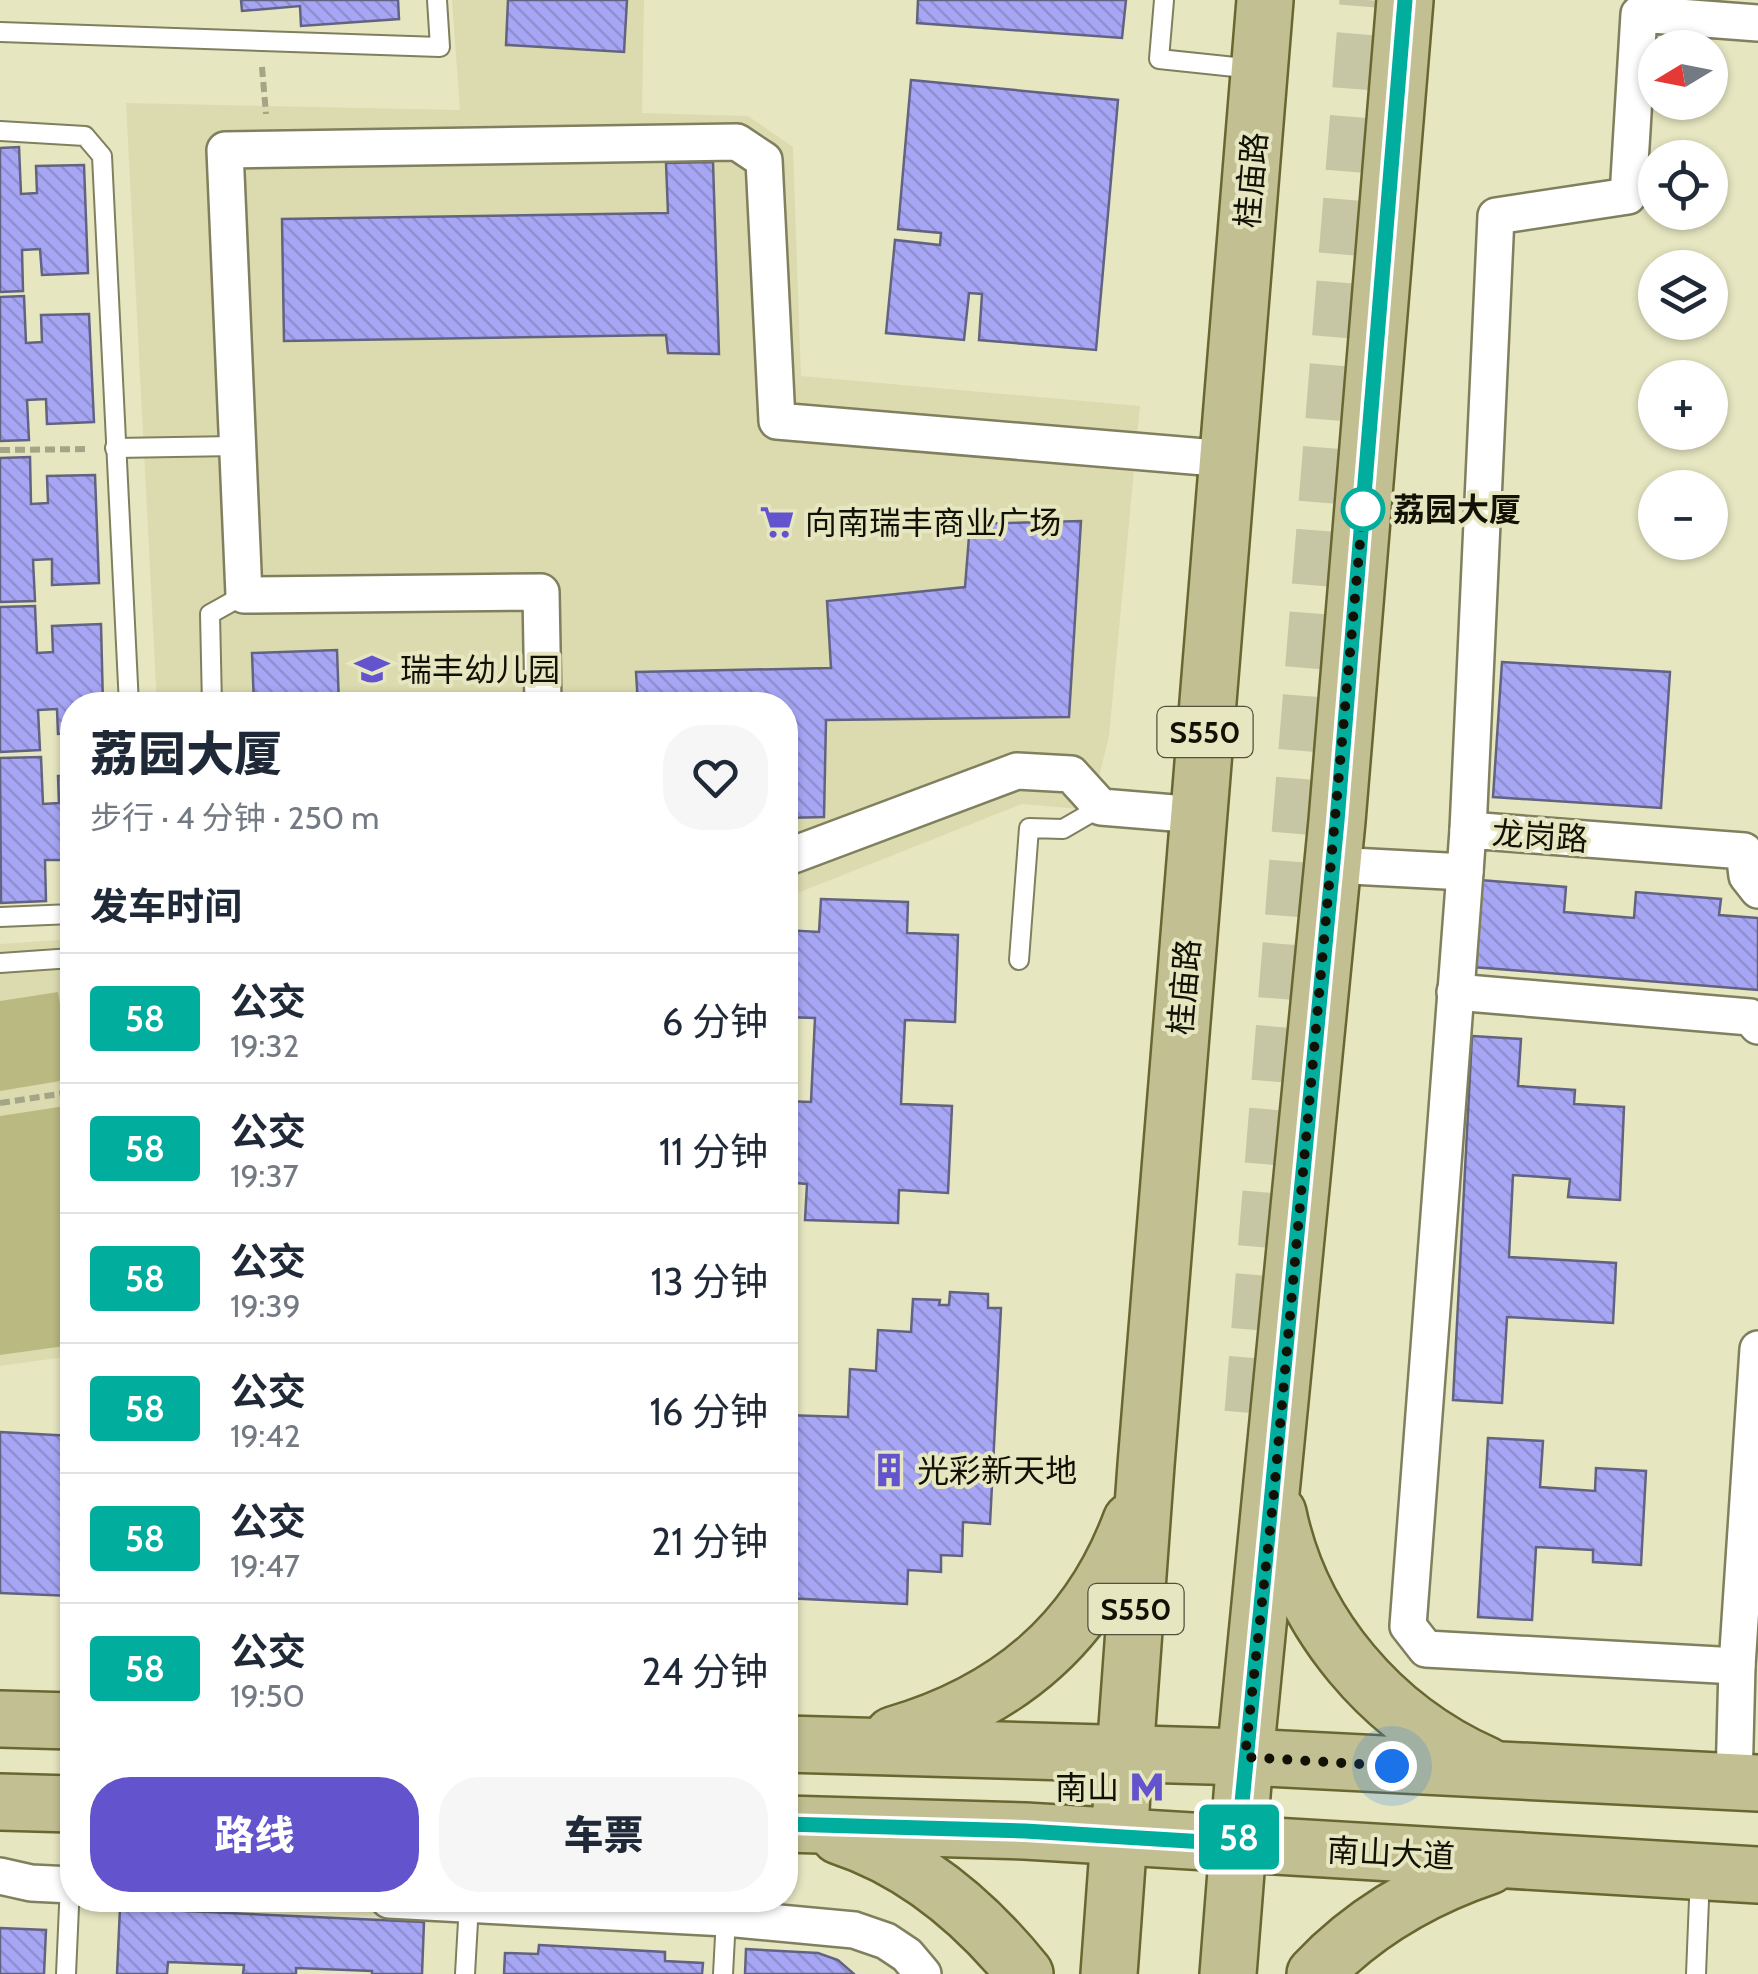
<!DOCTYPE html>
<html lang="zh">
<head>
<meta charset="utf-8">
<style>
  :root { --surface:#fff; --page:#f6f6f7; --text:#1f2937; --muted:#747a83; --line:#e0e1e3; --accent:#6354cd }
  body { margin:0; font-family:Cabin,"Noto Sans SC",sans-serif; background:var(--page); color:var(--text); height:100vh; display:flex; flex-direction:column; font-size:38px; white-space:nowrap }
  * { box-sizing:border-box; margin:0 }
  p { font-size:32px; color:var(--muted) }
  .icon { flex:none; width:55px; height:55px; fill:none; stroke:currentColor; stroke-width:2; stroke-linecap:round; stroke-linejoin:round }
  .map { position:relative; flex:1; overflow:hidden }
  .side { position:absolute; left:60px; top:692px; width:738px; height:1220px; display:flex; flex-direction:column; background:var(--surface); border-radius:40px; box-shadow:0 2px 8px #0004 }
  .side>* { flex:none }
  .badge { padding:0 20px; border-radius:8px; font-size:35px; line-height:65px }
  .needle { width:65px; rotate:260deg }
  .tools { position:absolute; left:1638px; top:30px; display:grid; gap:20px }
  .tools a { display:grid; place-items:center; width:90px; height:90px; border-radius:50%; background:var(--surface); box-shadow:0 2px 8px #0004; font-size:50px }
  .you { position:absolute; width:50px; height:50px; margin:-25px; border:8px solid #fff; border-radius:50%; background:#1a73e8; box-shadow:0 0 0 15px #1a73e833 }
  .map>.badge { position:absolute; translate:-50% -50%; box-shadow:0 0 0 5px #fff }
  h2 { padding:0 30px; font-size:38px; line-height:90px }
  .round { display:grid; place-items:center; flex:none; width:105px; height:105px; border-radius:40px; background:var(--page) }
  .summary { display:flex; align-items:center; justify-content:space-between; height:170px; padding:0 30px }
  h1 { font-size:48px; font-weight:800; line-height:75px }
  .primary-button { display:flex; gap:20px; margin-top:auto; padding:20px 30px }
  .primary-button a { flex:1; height:115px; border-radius:40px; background:var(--accent); color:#fff; font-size:40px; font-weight:800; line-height:115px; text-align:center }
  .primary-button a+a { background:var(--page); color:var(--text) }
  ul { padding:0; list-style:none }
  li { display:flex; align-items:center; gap:30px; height:130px; padding:0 30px; border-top:2px solid var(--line) }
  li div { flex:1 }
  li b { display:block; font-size:38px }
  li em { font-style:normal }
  li .badge { min-width:110px; font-weight:700; text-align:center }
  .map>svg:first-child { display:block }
  .built { fill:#dcdbaf }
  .pitch { fill:#bab982 }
  .building { fill:url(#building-back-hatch); stroke:#626381; stroke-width:2.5 }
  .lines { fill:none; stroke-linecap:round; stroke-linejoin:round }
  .highway-tunnel { stroke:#c6c6a5; stroke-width:55; stroke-dasharray:55 28; stroke-linecap:butt }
  .lane-casing { stroke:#807f5e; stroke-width:22 }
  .street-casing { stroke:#807f5e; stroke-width:40 }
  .primary-casing { stroke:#696731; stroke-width:60 }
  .path { stroke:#a4a487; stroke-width:6; stroke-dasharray:10 5; stroke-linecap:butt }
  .lane { stroke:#fff; stroke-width:18 }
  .street { stroke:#fff; stroke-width:35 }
  .primary { stroke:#c2c092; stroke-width:55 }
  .line-casing { stroke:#fff; stroke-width:22 }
  .line { stroke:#01ad9c; stroke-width:15 }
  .walk { stroke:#111105; stroke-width:10; stroke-dasharray:0 18 }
  .stop-dot { fill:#fff; stroke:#01ad9c; stroke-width:5 }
  .labels { text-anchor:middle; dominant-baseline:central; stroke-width:8; stroke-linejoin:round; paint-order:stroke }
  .shield { fill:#e6e6c1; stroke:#51513d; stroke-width:2.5 }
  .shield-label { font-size:30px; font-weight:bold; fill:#111105 }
  .street-label { font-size:32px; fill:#111105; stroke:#e6e6c1 }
  .stop-label { font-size:32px; font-weight:bold; fill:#111105; stroke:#e6e6c1; text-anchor:start }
  .poi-label { font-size:32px; fill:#111105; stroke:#e6e6c1; text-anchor:start }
</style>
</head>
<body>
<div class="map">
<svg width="1758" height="1974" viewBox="0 0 1758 1974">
  <defs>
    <pattern id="building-back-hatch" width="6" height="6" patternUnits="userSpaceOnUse" patternTransform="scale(2.5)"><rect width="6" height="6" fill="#a7a6f5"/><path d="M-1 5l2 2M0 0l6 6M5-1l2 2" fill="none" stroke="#8f8ed1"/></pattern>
  </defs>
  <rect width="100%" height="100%" fill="#e6e6c1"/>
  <g class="built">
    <path d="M 452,0 L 644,0 L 642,113 L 748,116 L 793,147 L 801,376 L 1140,406 L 1109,736 L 1091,810 L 1022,804 L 785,898 L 785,705 L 157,705 L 126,103 L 460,110 Z"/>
    <path d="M 72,939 L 72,1356 L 0,1366 L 0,944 Z"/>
  </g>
  <g class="pitch">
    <path d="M 58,992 L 72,1079 L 0,1091 L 0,1001 Z"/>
    <path d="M 72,1105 L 72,1345 L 0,1355 L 0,1116 Z"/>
  </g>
  <g class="building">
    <path d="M 241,0 L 398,0 L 399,19 L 301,26 L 300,6 L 242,11 Z"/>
    <path d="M 508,0 L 627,0 L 624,52 L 506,45 Z"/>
    <path d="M 918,0 L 1126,0 L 1122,38 L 917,23 Z"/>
    <path d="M 911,80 L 1118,100 L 1096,350 L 979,340 L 982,294 L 969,293 L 964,340 L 886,333 L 895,240 L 940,245 L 941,233 L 898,229 Z"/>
    <path d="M 19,147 L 21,194 L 37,193 L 36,166 L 84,165 L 88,273 L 42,275 L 40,249 L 22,250 L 23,291 L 0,292 L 0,148 Z"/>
    <path d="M 713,162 L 719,354 L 668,353 L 666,335 L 284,341 L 282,219 L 668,213 L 666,163 Z"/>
    <path d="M 24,296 L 26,343 L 42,342 L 41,315 L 89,314 L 94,422 L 47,424 L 46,399 L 27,400 L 29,440 L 0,441 L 0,297 Z"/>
    <path d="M 30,457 L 31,504 L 48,503 L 47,476 L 95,475 L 99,583 L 52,585 L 52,559 L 33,560 L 35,601 L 0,602 L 0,458 Z"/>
    <path d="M 1081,521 L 1069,717 L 826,720 L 824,817 L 785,818 L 785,705 L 638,705 L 636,672 L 831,668 L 827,601 L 965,587 L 970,524 Z"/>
    <path d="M 35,606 L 37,653 L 53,652 L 52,626 L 101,624 L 103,705 L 72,705 L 72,733 L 58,734 L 57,709 L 38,710 L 40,750 L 0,752 L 0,607 Z"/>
    <path d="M 337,650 L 339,705 L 254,705 L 252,653 Z"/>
    <path d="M 1502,662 L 1670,672 L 1661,808 L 1493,797 Z"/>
    <path d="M 41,757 L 43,804 L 59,803 L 58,776 L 72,776 L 72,884 L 64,885 L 63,860 L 45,860 L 46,901 L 1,903 L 0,758 Z"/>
    <path d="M 1480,880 L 1566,887 L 1564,912 L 1634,918 L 1636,892 L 1721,899 L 1719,915 L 1758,918 L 1758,990 L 1473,967 Z"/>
    <path d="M 821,899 L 908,902 L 907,933 L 958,935 L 955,1022 L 905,1020 L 901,1104 L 952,1106 L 948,1193 L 899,1190 L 898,1223 L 805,1220 L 807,1184 L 785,1182 L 785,1101 L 811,1102 L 815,1018 L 785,1017 L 785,930 L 819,932 Z"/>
    <path d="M 1472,1036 L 1521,1039 L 1518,1086 L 1575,1090 L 1574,1104 L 1624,1107 L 1620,1200 L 1568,1197 L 1570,1179 L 1513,1175 L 1509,1257 L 1616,1263 L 1613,1323 L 1507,1317 L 1502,1403 L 1453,1400 Z"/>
    <path d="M 950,1292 L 988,1294 L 988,1308 L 1001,1308 L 990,1524 L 963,1522 L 962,1556 L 941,1555 L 941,1572 L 908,1570 L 907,1604 L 785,1598 L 785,1415 L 848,1417 L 850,1369 L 876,1371 L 878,1330 L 911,1332 L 913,1299 L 940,1300 L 939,1305 L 949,1305 Z"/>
    <path d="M 0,1432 L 72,1436 L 72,1596 L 0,1593 Z"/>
    <path d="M 1488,1438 L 1543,1441 L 1540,1487 L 1595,1491 L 1596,1468 L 1646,1471 L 1641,1565 L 1593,1562 L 1593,1550 L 1536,1547 L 1532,1620 L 1478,1617 Z"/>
    <path d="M 120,1908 L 424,1922 L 422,1974 L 372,1974 L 372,1971 L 296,1968 L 296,1974 L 243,1974 L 244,1965 L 168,1962 L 167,1974 L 117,1974 Z"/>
    <path d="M 0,1928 L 46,1930 L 44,1974 L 0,1974 Z"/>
    <path d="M 539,1945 L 665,1952 L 665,1961 L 703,1963 L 702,1974 L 504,1974 L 505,1953 L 538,1954 Z"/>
    <path d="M 746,1949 L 818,1953 L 838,1960 L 854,1974 L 745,1974 Z"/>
  </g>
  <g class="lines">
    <path class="highway-tunnel" d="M 1252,1413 L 1367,0"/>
    <g class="lane-casing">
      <g id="lane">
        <path d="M 1164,0 L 1159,59 L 1254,69"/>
        <path d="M 0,32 L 440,47 L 437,0"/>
        <path d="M 0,131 L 85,136 L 102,156 L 129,705"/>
        <path d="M 115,448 L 236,446"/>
        <path d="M 212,705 L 210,614 L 244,595"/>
        <path d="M 0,917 L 72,914"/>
        <path d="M 1019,960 L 1029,828 L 1063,829 L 1101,807"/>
        <path d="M 0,963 L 72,958"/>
        <path d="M 66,1974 L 70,1884"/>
        <path d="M 465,1974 L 469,1904"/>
        <path d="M 723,1974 L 726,1918"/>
        <path d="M 1696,1974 L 1700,1875"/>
      </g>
    </g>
    <g class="street-casing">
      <g id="street">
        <path d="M 543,705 L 541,592 L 244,595 L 225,150 L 737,142 L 764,160 L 777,421 L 1228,459"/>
        <path d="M 1468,830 L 1496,216 L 1628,196 L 1639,14 L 1758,23"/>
        <path d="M 785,858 L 1017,771 L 1071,774 L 1101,807 L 1198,815"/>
        <path d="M 1332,865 L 1465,872 L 1468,830 L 1744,851 L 1747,876 L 1758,890"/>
        <path d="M 1465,872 L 1408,1626 L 1426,1649 L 1737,1666"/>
        <path d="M 1455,992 L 1750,1017 L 1758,1026"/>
        <path d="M 1734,1782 L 1737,1666 L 1758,1349"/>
        <path d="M 0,1876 L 31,1883 L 72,1885"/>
        <path d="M 389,1900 L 726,1918 L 854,1930 L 886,1941 L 907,1955 L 923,1974"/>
      </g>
    </g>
    <g class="primary-casing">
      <g id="primary">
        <path d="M 1278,1513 C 1301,1625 1382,1719 1486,1765"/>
        <path d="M 0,1719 L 72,1721"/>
        <path d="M 893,1735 C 1007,1702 1089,1634 1131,1521"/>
        <path d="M 785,1744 L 1245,1757 L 1758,1783"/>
        <path d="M 0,1802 L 72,1804"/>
        <path d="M 785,1824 L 1025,1831 L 1758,1875"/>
        <path d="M 839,1836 C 915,1861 975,1912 1025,1974"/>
        <path d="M 1109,1974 L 1146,1465 L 1265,0"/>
        <path d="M 1228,1974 L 1245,1757 L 1337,821 L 1405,0"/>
        <path d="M 1315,1974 C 1363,1923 1424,1888 1489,1866"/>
      </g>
    </g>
    <g class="path">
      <path d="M 262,67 L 266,114"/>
      <path d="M 0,450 L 89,449"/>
      <path d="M 0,1103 L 72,1092"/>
    </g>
    <use href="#lane" class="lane"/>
    <use href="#street" class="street"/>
    <use href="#primary" class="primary"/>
  </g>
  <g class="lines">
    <g class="line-casing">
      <path id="line" d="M 785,1824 L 1025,1831 L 1238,1844 L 1337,821 L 1405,0"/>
    </g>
    <use href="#line" class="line"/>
    <path class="walk" d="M 1363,509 L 1274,1492 L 1245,1757 L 1392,1766"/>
  </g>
  <defs>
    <g id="supermarket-bare" transform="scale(2.7)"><path d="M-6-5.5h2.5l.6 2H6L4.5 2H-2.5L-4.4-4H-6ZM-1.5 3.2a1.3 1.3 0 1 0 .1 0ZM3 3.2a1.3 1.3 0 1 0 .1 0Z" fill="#6354cd" stroke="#e6e6c1" stroke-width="2.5" paint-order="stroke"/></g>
    <g id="school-bare" transform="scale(2.7)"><path d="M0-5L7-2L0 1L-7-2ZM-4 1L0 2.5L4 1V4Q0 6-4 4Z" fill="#6354cd" stroke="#e6e6c1" stroke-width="2.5" paint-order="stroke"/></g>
    <g id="building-bare" transform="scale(2.7)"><path d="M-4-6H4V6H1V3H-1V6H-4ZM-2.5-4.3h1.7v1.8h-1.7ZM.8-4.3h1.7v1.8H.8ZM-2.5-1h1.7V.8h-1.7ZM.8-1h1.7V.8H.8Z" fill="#6354cd" stroke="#e6e6c1" stroke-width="2.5" paint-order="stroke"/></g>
    <g id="metro-bare" transform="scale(2.7)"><path d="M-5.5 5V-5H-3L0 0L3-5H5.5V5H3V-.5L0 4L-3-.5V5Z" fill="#6354cd" stroke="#e6e6c1" stroke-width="2.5" paint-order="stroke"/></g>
  </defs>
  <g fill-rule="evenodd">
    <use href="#supermarket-bare" x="777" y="522"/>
    <use href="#school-bare" x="372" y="669"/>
    <use href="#building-bare" x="889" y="1470"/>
    <use href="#metro-bare" x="1147" y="1787"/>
  </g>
  <circle class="stop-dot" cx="1363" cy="509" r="20"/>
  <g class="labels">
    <g class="shield">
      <rect x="1157.5" y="707" width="95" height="50" rx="8"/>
      <rect x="1088.5" y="1584" width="95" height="50" rx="8"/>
    </g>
    <g class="shield-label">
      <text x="1205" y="732">S550</text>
      <text x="1136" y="1609">S550</text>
    </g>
    <g class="street-label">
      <text transform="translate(1251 180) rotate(-85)">桂庙路</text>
      <text transform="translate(1540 836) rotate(4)">龙岗路</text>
      <text transform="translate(1184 987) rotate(-85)">桂庙路</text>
      <text transform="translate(1391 1853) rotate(3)">南山大道</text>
    </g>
    <g class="stop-label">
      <text x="1393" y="509">荔园大厦</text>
    </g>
    <g class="poi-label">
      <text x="805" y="522">向南瑞丰商业广场</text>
      <text x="400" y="669">瑞丰幼儿园</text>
      <text x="917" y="1470">光彩新天地</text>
      <text x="1119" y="1787" text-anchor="end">南山</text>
    </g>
  </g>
</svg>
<div class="tools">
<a><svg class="needle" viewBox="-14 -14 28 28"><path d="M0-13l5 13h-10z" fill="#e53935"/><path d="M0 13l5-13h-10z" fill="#747a83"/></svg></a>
<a><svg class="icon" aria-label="locate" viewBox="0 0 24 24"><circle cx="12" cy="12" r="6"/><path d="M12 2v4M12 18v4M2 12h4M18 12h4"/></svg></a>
<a><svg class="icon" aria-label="layers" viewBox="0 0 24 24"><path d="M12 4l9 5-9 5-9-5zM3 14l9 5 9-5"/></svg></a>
<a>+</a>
<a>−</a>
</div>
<div class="you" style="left:1392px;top:1766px"></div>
<b class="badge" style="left:1239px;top:1837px;background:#01ad9c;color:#fff">58</b>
<section class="side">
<div class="summary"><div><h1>荔园大厦</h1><p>步行 · 4 分钟 · 250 m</p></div><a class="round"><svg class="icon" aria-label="heart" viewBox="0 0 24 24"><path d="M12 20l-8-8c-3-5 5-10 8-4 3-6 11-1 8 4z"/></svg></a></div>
<h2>发车时间</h2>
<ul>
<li><span class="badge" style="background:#01ad9c;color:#fff">58</span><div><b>公交</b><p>19:32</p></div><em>6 分钟</em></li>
<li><span class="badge" style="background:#01ad9c;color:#fff">58</span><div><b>公交</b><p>19:37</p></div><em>11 分钟</em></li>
<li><span class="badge" style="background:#01ad9c;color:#fff">58</span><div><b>公交</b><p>19:39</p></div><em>13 分钟</em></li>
<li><span class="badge" style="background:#01ad9c;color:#fff">58</span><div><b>公交</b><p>19:42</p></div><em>16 分钟</em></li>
<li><span class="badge" style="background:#01ad9c;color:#fff">58</span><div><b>公交</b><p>19:47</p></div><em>21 分钟</em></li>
<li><span class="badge" style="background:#01ad9c;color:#fff">58</span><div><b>公交</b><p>19:50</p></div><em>24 分钟</em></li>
</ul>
<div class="primary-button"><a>路线</a><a>车票</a></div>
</section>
</div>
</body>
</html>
